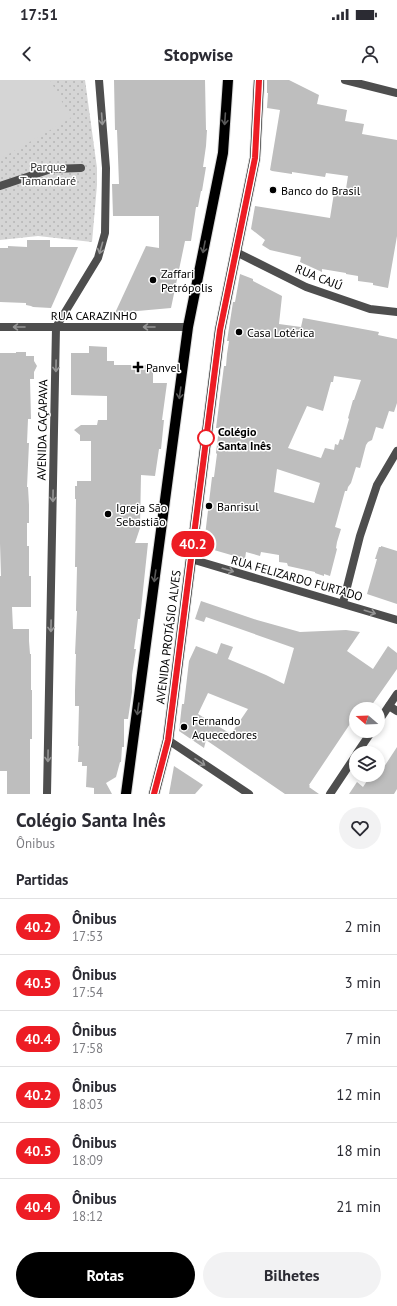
<!DOCTYPE html>
<html lang="pt">
<head>
<meta charset="utf-8">
<style>
  :root { --surface:#fff; --page:#f2f2f3; --text:#2b2b33; --muted:#7c7c81; --line:#e1e1e2; --accent:#000 }
  body { margin:0; font-family:"PT Sans",sans-serif; background:var(--page); color:var(--text); height:100vh; display:flex; flex-direction:column; font-size:15px; white-space:nowrap }
  * { box-sizing:border-box; margin:0 }
  p { font-size:13px; color:var(--muted) }
  .icon { flex:none; width:22px; height:22px; fill:none; stroke:currentColor; stroke-width:2; stroke-linecap:round; stroke-linejoin:round }
  .map { position:relative; height:714px; overflow:hidden }
  .panel { display:flex; flex-direction:column; background:var(--surface); flex:1 }
  .panel>* { flex:none }
  .badge { padding:0 8px; border-radius:13px; font-size:14px; line-height:26px }
  .needle { width:26px; rotate:289deg }
  .buttons { position:absolute; left:349px; top:622px; display:grid; gap:8px }
  .buttons a { display:grid; place-items:center; width:36px; height:36px; border-radius:50%; background:var(--surface); box-shadow:0 2px 6px #0003; font-size:20px }
  .map>.badge { position:absolute; translate:-50% -50%; box-shadow:0 0 0 2px #fff }
  h2 { padding:0 16px; font-size:15px; line-height:36px }
  .round { display:grid; place-items:center; flex:none; width:42px; height:42px; border-radius:21px; background:var(--page) }
  .headline { display:flex; align-items:center; justify-content:space-between; height:68px; padding:0 16px }
  h1 { font-size:19px; font-weight:800; line-height:30px }
  .primary-button { display:flex; gap:8px; margin-top:auto; padding:8px 16px }
  .primary-button a { flex:1; height:46px; border-radius:24px; background:var(--accent); color:#fff; font-size:16px; font-weight:800; line-height:46px; text-align:center }
  .primary-button a+a { background:var(--page); color:var(--text) }
  ul { padding:0; list-style:none }
  li { display:flex; align-items:center; gap:12px; height:56px; padding:0 16px; border-top:1px solid var(--line) }
  li div { flex:1 }
  li b { display:block; font-size:15px }
  li em { font-style:normal }
  li .badge { min-width:44px; font-weight:700; text-align:center }
  .status { display:flex; justify-content:space-between; align-items:center; height:28px; padding:0 20px; background:var(--surface); direction:ltr }
  .status svg { height:11px; fill:currentColor }
  header { display:flex; justify-content:space-between; align-items:center; height:52px; padding:0 16px; background:var(--surface); font-size:18px; font-weight:800 }
  .map>svg:first-child { display:block }
  .green { fill:url(#green-dots) }
  .pitch { fill:#d5d5d5 }
  .building { fill:#bebebe; fill-rule:evenodd }
  .lines { fill:none; stroke-linecap:round; stroke-linejoin:round }
  .primary-casing { stroke:#dbdbdb; stroke-width:12 }
  .pedestrian { stroke:#4e4e4e; stroke-width:8 }
  .minor { stroke:#4e4e4e; stroke-width:8 }
  .tertiary { stroke:#4e4e4e; stroke-width:8 }
  .primary { stroke:#000; stroke-width:10 }
  .oneway { stroke:#959595 }
  .oneway2 { stroke:#595959 }
  .line-casing { stroke:#fff; stroke-width:9 }
  .line { stroke:#ed1c24; stroke-width:6 }
  .poi-dot { fill:#000; stroke:#fff; stroke-width:1.5 }
  .stop-dot { fill:#fff; stroke:#ed1c24; stroke-width:2 }
  .labels { text-anchor:middle; dominant-baseline:central; stroke-width:3; stroke-linejoin:round; paint-order:stroke }
  .park-label { font-size:12px; fill:#2c2c2c; stroke:#fff }
  .poi-label { font-size:12px; fill:#000; stroke:#fff; text-anchor:start }
  .street-label { font-size:12px; fill:#000; stroke:#fff }
  .stop-label { font-size:12px; font-weight:bold; fill:#000; stroke:#fff; text-anchor:start }
</style>
</head>
<body>
<div class="status"><b>17:51</b><svg viewBox="0 0 49 12"><path d="M0 12V9h3v3zM5 12V6h3v6zM10 12V3h3v9zM15 12V0h3v12zM26 1h20v11H26zM47 4h2v5h-2z"/></svg></div>
<header><svg class="icon" aria-label="back" viewBox="0 0 24 24"><path d="M15 5l-7 7 7 7"/></svg>Stopwise<svg class="icon" aria-label="person" viewBox="0 0 24 24"><circle cx="12" cy="8" r="4"/><path d="M4 21q1-7 8-7t8 7"/></svg></header>
<div class="map">
<svg width="397" height="714" viewBox="0 0 397 714">
  <defs>
    <pattern id="green-dots" width="8" height="8" patternUnits="userSpaceOnUse"><rect width="8" height="8" fill="#d5d5d5"/><path d="M2 2h.1M6 6h.1" fill="none" stroke="#b5b5b5" stroke-width="1.8" stroke-linecap="round"/></pattern>
  </defs>
  <rect width="100%" height="100%" fill="#fff"/>
  <path class="green" d="M 0,0 L 85,0 L 97,88 L 97,105 L 92,162 L 38,156 L 0,160 Z"/>
  <path class="pitch" d="M 0,0 L 50,0 L 71,38 L 0,79 Z"/>
  <g class="building">
    <path d="M 114,0 L 205,0 L 206,50 L 207,50 L 206,66 L 203,87 L 206,87 L 202,111 L 201,111 L 198,127 L 196,127 L 191,161 L 185,161 L 171,228 L 115,233 L 146,166 L 159,168 L 159,136 L 113,136 L 112,104 L 119,104 L 117,50 L 115,50 Z"/>
    <path d="M 267,0 L 289,0 L 319,15 L 317,24 L 347,30 L 345,41 L 364,44 L 362,54 L 397,60 L 397,156 L 388,208 L 373,205 L 373,203 L 358,201 L 358,196 L 346,194 L 346,193 L 322,189 L 322,192 L 300,182 L 301,177 L 270,170 L 262,165 L 265,160 L 251,149 L 255,126 L 330,138 L 334,113 L 345,115 L 348,96 L 326,93 L 325,97 L 292,92 L 292,94 L 272,91 L 270,90 L 280,30 L 267,28 L 268,13 L 267,13 Z"/>
    <path d="M 27,160 L 50,160 L 50,167 L 78,167 L 51,228 L 33,227 L 31,226 L 26,225 L 26,223 L 0,222 L 0,168 L 8,168 L 8,166 L 27,167 Z"/>
    <path d="M 240,194 L 253,199 L 253,201 L 282,216 L 279,244 L 301,247 L 303,238 L 379,252 L 378,255 L 397,259 L 397,323 L 394,332 L 389,331 L 383,349 L 376,347 L 372,360 L 368,362 L 366,365 L 360,388 L 356,387 L 351,403 L 348,407 L 347,411 L 345,411 L 335,447 L 341,449 L 337,462 L 336,468 L 337,469 L 330,496 L 324,494 L 324,496 L 315,493 L 315,492 L 288,486 L 287,483 L 279,482 L 279,475 L 261,472 L 260,476 L 246,472 L 245,479 L 207,468 L 204,464 L 212,397 L 214,397 L 217,374 L 216,373 L 219,348 L 216,348 L 224,286 L 226,286 L 227,274 L 229,261 L 227,261 L 233,222 L 235,222 ZM 334,296 L 361,300 L 354,320 L 353,320 L 348,338 L 349,339 L 343,360 L 340,359 L 338,365 L 335,364 L 334,370 L 325,368 L 321,378 L 288,368 L 307,326 L 323,331 L 331,302 L 333,302 ZM 277,389 L 320,403 L 314,423 L 274,412 Z"/>
    <path d="M 89,266 L 107,267 L 107,281 L 114,281 L 114,285 L 153,285 L 153,303 L 167,303 L 162,340 L 164,340 L 161,369 L 159,369 L 155,396 L 141,395 L 140,448 L 135,463 L 148,463 L 140,539 L 138,539 L 134,569 L 136,569 L 132,595 L 132,612 L 128,639 L 124,639 L 124,667 L 122,667 L 121,682 L 120,682 L 116,697 L 106,703 L 112,714 L 94,714 L 94,708 L 86,707 L 87,686 L 82,686 L 82,682 L 78,682 L 79,666 L 78,666 L 79,626 L 75,626 L 75,611 L 76,574 L 75,574 L 77,531 L 76,531 L 77,487 L 75,487 L 76,419 L 75,419 L 75,406 L 77,406 L 77,401 L 91,401 L 91,361 L 80,361 L 80,355 L 74,350 L 81,345 L 97,345 L 98,340 L 107,340 L 107,316 L 71,315 L 71,273 L 89,273 Z"/>
    <path d="M 16,272 L 26,272 L 26,276 L 34,276 L 34,281 L 37,286 L 34,292 L 34,299 L 30,299 L 31,339 L 28,339 L 27,363 L 29,363 L 27,407 L 28,407 L 29,425 L 29,443 L 27,443 L 27,466 L 29,466 L 29,496 L 31,496 L 31,527 L 12,527 L 13,549 L 29,549 L 29,561 L 30,574 L 31,574 L 31,610 L 32,610 L 32,659 L 30,659 L 30,714 L 7,714 L 7,691 L 0,691 L 0,496 L 1,496 L 0,463 L 0,273 L 16,273 Z"/>
    <path d="M 381,466 L 397,471 L 397,524 L 367,514 L 377,479 L 375,479 L 379,467 L 381,467 Z"/>
    <path d="M 201,521 L 257,540 L 300,552 L 346,550 L 360,552 L 347,571 L 373,589 L 388,566 L 397,573 L 397,589 L 369,629 L 356,629 L 356,635 L 309,705 L 310,706 L 309,707 L 319,714 L 285,714 L 206,660 L 204,668 L 179,651 L 182,624 L 184,624 L 189,581 L 196,566 L 217,574 L 221,563 L 233,567 L 228,579 L 266,595 L 284,604 L 294,568 L 206,537 L 204,542 L 195,539 ZM 208,613 L 248,629 L 231,654 L 198,634 Z"/>
    <path d="M 397,667 L 397,709 L 394,714 L 349,714 L 357,702 L 363,707 L 371,695 L 378,695 L 378,688 L 382,690 Z"/>
    <path d="M 174,686 L 203,705 L 195,714 L 169,714 Z"/>
  </g>
  <g class="lines">
    <g class="primary-casing">
      <g id="primary">
        <path d="M 126,714 L 188,247 L 223,73 L 228,0"/>
        <path d="M 154,714 L 168,660 L 220,250 L 255,78 L 259,0"/>
      </g>
    </g>
    <path class="pedestrian" d="M 0,106 L 51,89 L 81,88"/>
    <g class="minor">
      <path d="M 345,0 L 397,13"/>
      <path d="M 236,172 L 306,207 L 370,229 L 397,232"/>
      <path d="M 343,523 L 360,456 L 377,405 L 397,371"/>
      <path d="M 389,626 L 397,631"/>
      <path d="M 47,714 L 56,247 L 98,178 L 105,153 L 106,88 L 99,0"/>
    </g>
    <g class="tertiary">
      <path d="M 0,247 L 188,247"/>
      <path d="M 191,479 L 397,540"/>
      <path d="M 378,642 L 397,614"/>
      <path d="M 168,660 L 249,714"/>
      <path d="M 357,673 L 372,651"/>
      <path d="M 330,714 L 356,675"/>
    </g>
    <use href="#primary" class="primary"/>
  </g>
  <defs><path id="oneway-shaft" d="M-6 0H5M1.5-3L5.5 0L1.5 3" fill="none" stroke-width="1.6" stroke-linecap="round" stroke-linejoin="round"/></defs>
  <g class="oneway">
    <use href="#oneway-shaft" transform="translate(102 39) rotate(86)"/>
    <use href="#oneway-shaft" transform="translate(101 168) rotate(106)"/>
    <use href="#oneway-shaft" transform="translate(19 247) rotate(-180)"/>
    <use href="#oneway-shaft" transform="translate(149 247) rotate(-180)"/>
    <use href="#oneway-shaft" transform="translate(56 286) rotate(91)"/>
    <use href="#oneway-shaft" transform="translate(53 416) rotate(91)"/>
    <use href="#oneway-shaft" transform="translate(228 490) rotate(16)"/>
    <use href="#oneway-shaft" transform="translate(370 532) rotate(17)"/>
    <use href="#oneway-shaft" transform="translate(51 546) rotate(91)"/>
    <use href="#oneway-shaft" transform="translate(48 676) rotate(91)"/>
    <use href="#oneway-shaft" transform="translate(200 682) rotate(34)"/>
  </g>
  <g class="oneway2">
    <use href="#oneway-shaft" transform="translate(225 39) rotate(94)"/>
    <use href="#oneway-shaft" transform="translate(204 167) rotate(101)"/>
    <use href="#oneway-shaft" transform="translate(180 313) rotate(98)"/>
    <use href="#oneway-shaft" transform="translate(155 496) rotate(98)"/>
    <use href="#oneway-shaft" transform="translate(138 629) rotate(98)"/>
  </g>
  <g class="lines">
    <g class="line-casing">
      <path id="line" d="M 154,714 L 168,660 L 220,250 L 255,78 L 259,0"/>
    </g>
    <use href="#line" class="line"/>
  </g>
  <g class="poi-dot">
    <circle cx="273" cy="110" r="4"/>
    <circle cx="153" cy="200" r="4"/>
    <circle cx="239" cy="252" r="4"/>
    <path d="M136 281h4v4h4v4h-4v4h-4v-4h-4v-4h4z"/>
    <circle cx="209" cy="426" r="4"/>
    <circle cx="108" cy="434" r="4"/>
    <circle cx="184" cy="647" r="4"/>
  </g>
  <circle class="stop-dot" cx="206" cy="358" r="8"/>
  <g class="labels">
    <g class="park-label">
      <text x="48" y="86">Parque<tspan x="48" dy="14">Tamandaré</tspan></text>
    </g>
    <g class="poi-label">
      <text x="281" y="110">Banco do Brasil</text>
      <text x="161" y="193">Zaffari<tspan x="161" dy="14">Petrópolis</tspan></text>
      <text x="247" y="252">Casa Lotérica</text>
      <text x="146" y="287">Panvel</text>
      <text x="217" y="426">Banrisul</text>
      <text x="116" y="427">Igreja São<tspan x="116" dy="14">Sebastião</tspan></text>
      <text x="192" y="640">Fernando<tspan x="192" dy="14">Aquecedores</tspan></text>
    </g>
    <g class="street-label">
      <text transform="translate(319 197) rotate(22)">RUA CAJÚ</text>
      <text x="94" y="235">RUA CARAZINHO</text>
      <text transform="translate(42 350) rotate(-89)">AVENIDA CAÇAPAVA</text>
      <text transform="translate(297 498) rotate(16)">RUA FELIZARDO FURTADO</text>
      <text transform="translate(168 557) rotate(-83)">AVENIDA PROTÁSIO ALVES</text>
    </g>
    <g class="stop-label">
      <text x="218" y="351">Colégio<tspan x="218" dy="14">Santa Inês</tspan></text>
    </g>
  </g>
</svg>
<div class="buttons">
<a><svg class="needle" viewBox="-14 -14 28 28"><path d="M0-13l5 13h-10z" fill="#e53935"/><path d="M0 13l5-13h-10z" fill="#7c7c81"/></svg></a>
<a><svg class="icon" aria-label="layers" viewBox="0 0 24 24"><path d="M12 4l9 5-9 5-9-5zM3 14l9 5 9-5"/></svg></a>
</div>
<b class="badge" style="left:193px;top:464px;background:#ed1c24;color:#fff">40.2</b>
</div>
<section class="panel">
<div class="headline"><div><h1>Colégio Santa Inês</h1><p>Ônibus</p></div><a class="round"><svg class="icon" aria-label="heart" viewBox="0 0 24 24"><path d="M12 20l-8-8c-3-5 5-10 8-4 3-6 11-1 8 4z"/></svg></a></div>
<h2>Partidas</h2>
<ul>
<li><span class="badge" style="background:#ed1c24;color:#fff">40.2</span><div><b>Ônibus</b><p>17:53</p></div><em>2 min</em></li>
<li><span class="badge" style="background:#ed1c24;color:#fff">40.5</span><div><b>Ônibus</b><p>17:54</p></div><em>3 min</em></li>
<li><span class="badge" style="background:#ed1c24;color:#fff">40.4</span><div><b>Ônibus</b><p>17:58</p></div><em>7 min</em></li>
<li><span class="badge" style="background:#ed1c24;color:#fff">40.2</span><div><b>Ônibus</b><p>18:03</p></div><em>12 min</em></li>
<li><span class="badge" style="background:#ed1c24;color:#fff">40.5</span><div><b>Ônibus</b><p>18:09</p></div><em>18 min</em></li>
<li><span class="badge" style="background:#ed1c24;color:#fff">40.4</span><div><b>Ônibus</b><p>18:12</p></div><em>21 min</em></li>
</ul>
<div class="primary-button"><a>Rotas</a><a>Bilhetes</a></div>
</section>
</body>
</html>
